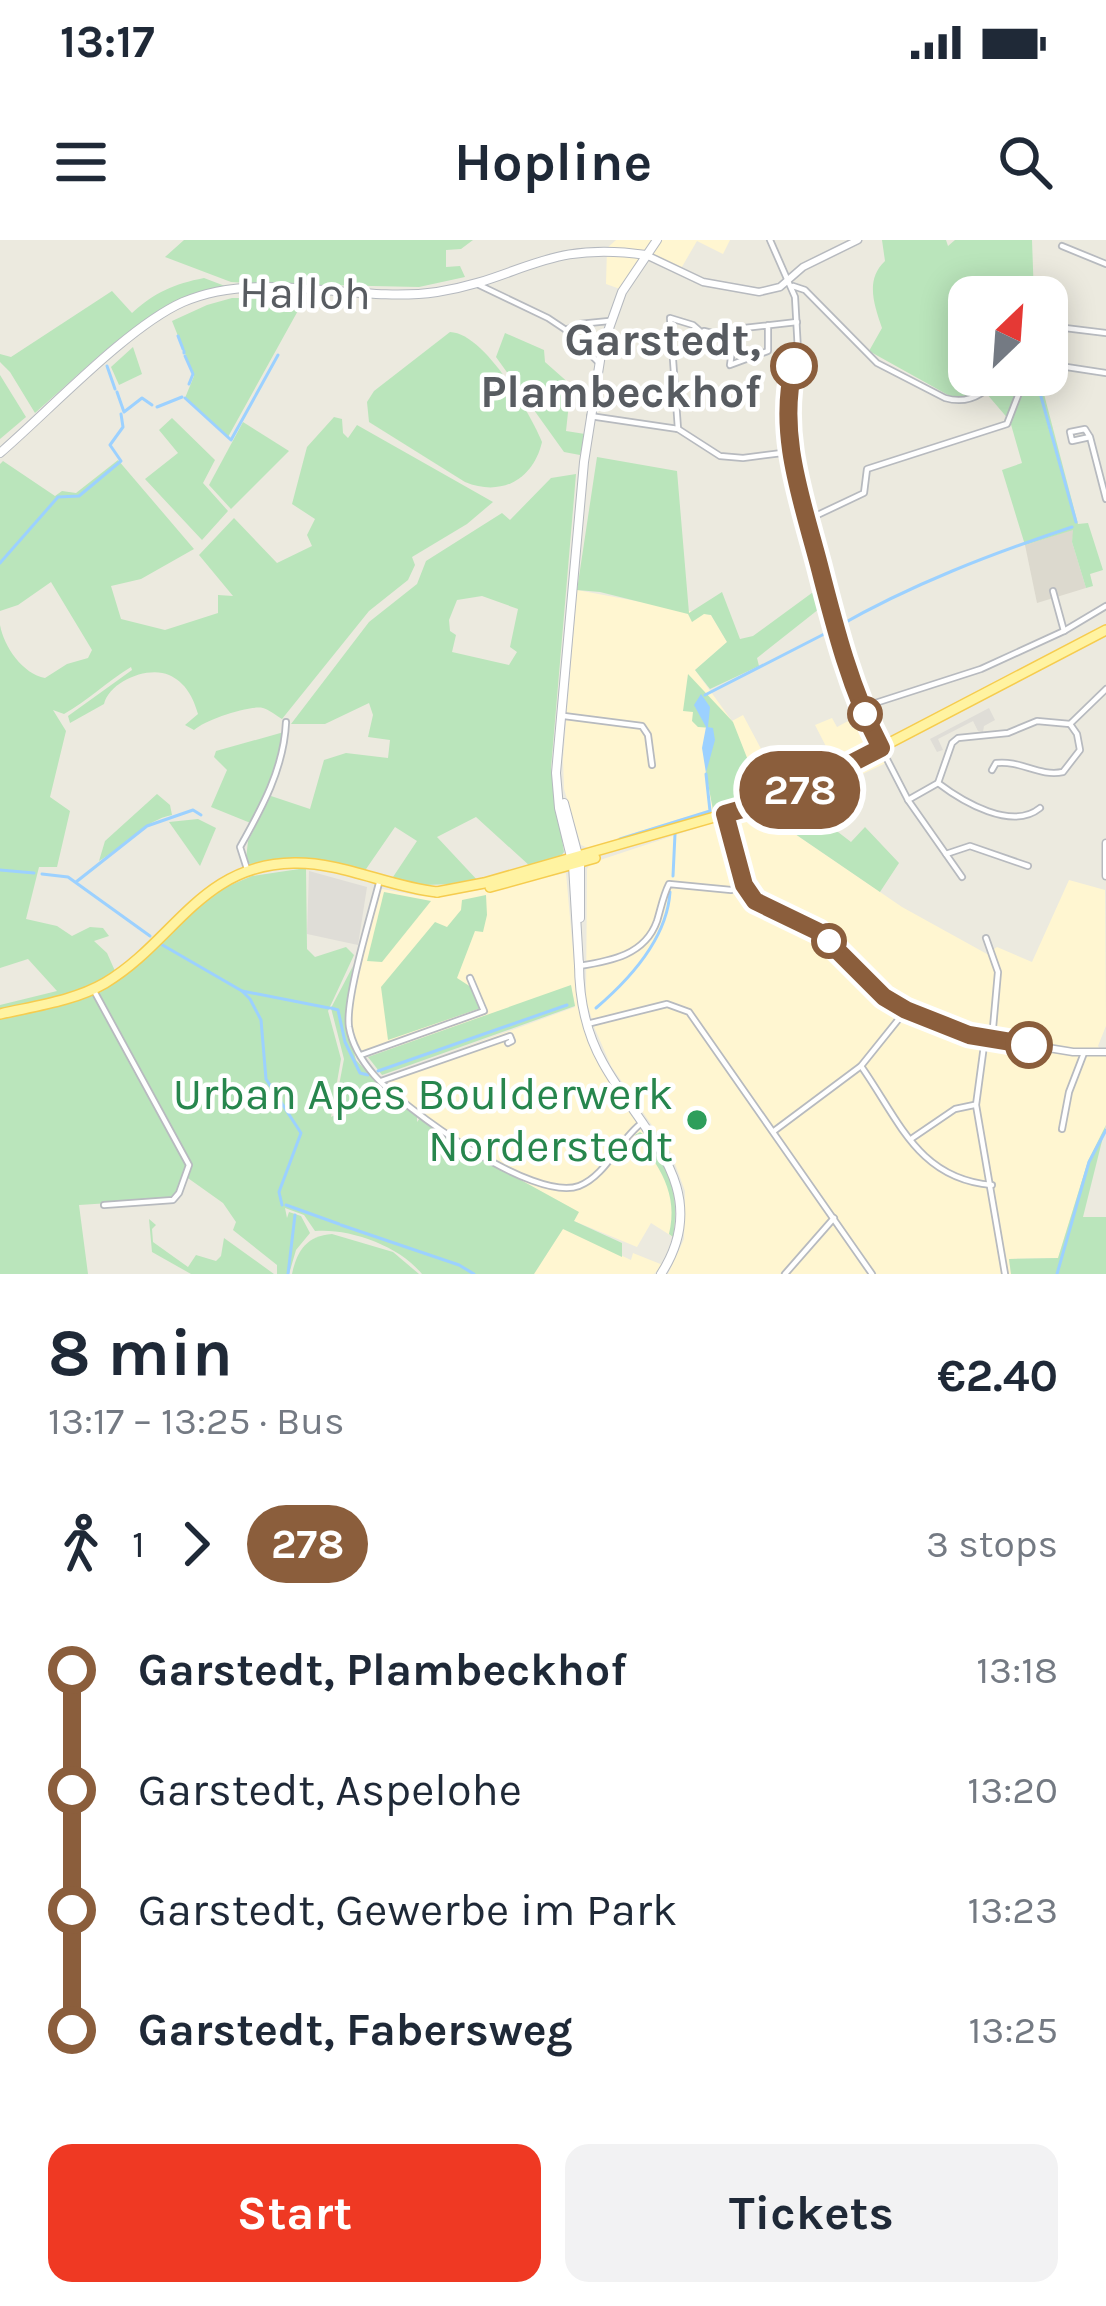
<!DOCTYPE html>
<html lang="en">
<head>
<meta charset="utf-8">
<style>
  :root { --surface:#fff; --page:#f2f2f3; --text:#1f2937; --muted:#747a83; --accent:#ef3923 }
  body { margin:0; font-family:Karla,sans-serif; background:var(--page); color:var(--text); height:100vh; display:flex; flex-direction:column; font-size:45px; white-space:nowrap }
  * { box-sizing:border-box; margin:0 }
  p { font-size:39px; color:var(--muted) }
  .icon { flex:none; width:66px; height:66px; fill:none; stroke:currentColor; stroke-width:2; stroke-linecap:round; stroke-linejoin:round }
  .map { position:relative; height:1034px; overflow:hidden }
  .panel { display:flex; flex-direction:column; background:var(--surface); flex:1 }
  .panel>* { flex:none }
  .badge { padding:0 24px; border-radius:39px; font-size:42px; line-height:78px }
  .needle { width:78px; rotate:25deg }
  .buttons { position:absolute; left:948px; top:36px; display:grid; gap:24px }
  .buttons a { display:grid; place-items:center; width:120px; height:120px; border-radius:24px; background:var(--surface); box-shadow:0 6px 30px #0003; font-size:60px }
  .map>.badge { position:absolute; translate:-50% -50%; box-shadow:0 0 0 6px #fff }
  .legs { display:flex; align-items:center; gap:18px; height:132px; padding:0 48px; font-size:39px }
  .legs p { margin-inline-start:auto }
  .head { display:flex; align-items:center; justify-content:space-between; height:204px; padding:0 48px }
  h1 { font-size:66px; font-weight:700; line-height:90px }
  .cta { display:flex; gap:24px; margin-top:auto; padding:24px 48px }
  .cta a { flex:1; height:138px; border-radius:24px; background:var(--accent); color:#fff; font-size:48px; font-weight:700; line-height:138px; text-align:center }
  .cta a+a { background:var(--page); color:var(--text) }
  ul { padding:0 48px; list-style:none }
  li { display:flex; align-items:center; gap:42px; height:120px; font-size:45px }
  li i { display:grid; place-items:center; width:18px; height:100%; margin:0 15px; background:currentColor }
  li i::after { content:''; width:30px; height:30px; margin:-15px; border:9px solid; border-radius:50%; background:var(--surface) }
  li p { margin-inline-start:auto }
  li:first-child i { background:linear-gradient(#0000 50%,currentColor 0) }
  li:last-child i { background:linear-gradient(currentColor 50%,#0000 0) }
  .status { display:flex; justify-content:space-between; align-items:center; height:84px; padding:0 60px; background:var(--surface); direction:ltr }
  .status svg { height:33px; fill:currentColor }
  header { display:flex; justify-content:space-between; align-items:center; height:156px; padding:0 48px; background:var(--surface); font-size:54px; font-weight:700 }
  .map>svg:first-child { display:block }
  .commercial { fill:#fff6d1 }
  .industrial { fill:#dfddd7 }
  .education { fill:#dcd9ce }
  .green { fill:#bae5bb; fill-rule:evenodd }
  .water { fill:#9cd1ff }
  .lines { fill:none; stroke-linecap:round; stroke-linejoin:round }
  .stream { stroke:#9cd1ff; stroke-width:3 }
  .minor-casing { stroke:#b7babf; stroke-width:8 }
  .tertiary-casing { stroke:#b7babf; stroke-width:9 }
  .secondary-casing { stroke:#b5b9bf; stroke-width:10 }
  .primary-casing { stroke:#f6cc4e; stroke-width:12 }
  .minor { stroke:#fff; stroke-width:4.5 }
  .tertiary { stroke:#fff; stroke-width:6 }
  .secondary { stroke:#fff; stroke-width:8 }
  .primary { stroke:#fff3a1; stroke-width:9 }
  .line-1-casing { stroke:#fff; stroke-width:27 }
  .line-1 { stroke:#8b5e3c; stroke-width:18 }
  .stop-1-dot { fill:#fff; stroke:#8b5e3c; stroke-width:6 }
  .leisure-dot { fill:#2e9e5b; stroke:#fff; stroke-width:4.5 }
  .labels { text-anchor:middle; dominant-baseline:central; stroke-width:9; stroke-linejoin:round; paint-order:stroke }
  .street-label { font-size:45px; fill:#585c61; stroke:#fff }
  .stop-label { font-size:45px; font-weight:bold; fill:#585c61; stroke:#fff; text-anchor:end }
  .leisure-label { font-size:45px; fill:#27864d; stroke:#fff; text-anchor:end }
</style>
</head>
<body>
<div class="status"><b>13:17</b><svg viewBox="0 0 49 12"><path d="M0 12V9h3v3zM5 12V6h3v6zM10 12V3h3v9zM15 12V0h3v12zM26 1h20v11H26zM47 4h2v5h-2z"/></svg></div>
<header><svg class="icon" aria-label="menu" viewBox="0 0 24 24"><path d="M4 6h16M4 12h16M4 18h16"/></svg>Hopline<svg class="icon" aria-label="search" viewBox="0 0 24 24"><circle cx="10" cy="10" r="6"/><path d="M15 15l6 6"/></svg></header>
<div class="map">
<svg width="1106" height="1034" viewBox="0 0 1106 1034">
  <rect width="100%" height="100%" fill="#eceadf"/>
  <g class="commercial">
    <path d="M 616,0 L 730,0 L 723,14 L 697,1 L 679,32 L 650,18 L 638,23 L 620,49 L 606,44 L 607,8 Z"/>
    <path d="M 577,350 L 711,375 L 727,402 L 695,430 L 732,481 L 743,475 L 784,552 L 679,579 L 588,608 L 581,605 L 564,549 L 563,519 Z"/>
    <path d="M 832,478 L 837,487 L 848,481 L 852,488 L 866,482 L 886,523 L 856,537 L 858,543 L 837,556 L 823,543 L 836,526 L 815,485 Z"/>
    <path d="M 748,571 L 764,589 L 779,583 L 902,667 L 987,714 L 997,707 L 1032,722 L 1069,640 L 1105,650 L 1106,786 L 1098,806 L 1106,817 L 1106,885 L 1088,921 L 1058,1018 L 1009,1019 L 1011,1034 L 668,1034 L 684,999 L 685,951 L 671,913 L 611,826 L 595,789 L 586,760 L 587,629 L 591,623 Z"/>
    <path d="M 566,633 L 576,745 L 591,807 L 602,830 L 658,912 L 673,948 L 673,997 L 651,983 L 637,1007 L 574,981 L 578,972 L 488,922 L 373,841 L 575,767 L 571,746 L 359,820 L 346,788 L 348,757 L 377,648 L 420,656 L 453,655 Z"/>
    <path d="M 563,988 L 631,1020 L 633,1013 L 663,1025 L 654,1034 L 534,1034 Z"/>
  </g>
  <g class="industrial">
    <path d="M 989,468 L 995,480 L 984,486 L 983,492 L 978,491 L 973,481 L 938,499 L 943,510 L 937,512 L 930,499 Z"/>
    <path d="M 309,631 L 367,647 L 358,705 L 307,694 Z"/>
  </g>
  <path class="education" d="M 1074,289 L 1072,302 L 1086,348 L 1037,363 L 1025,305 Z"/>
  <g class="green">
    <path d="M 184,0 L 473,0 L 461,9 L 446,10 L 446,27 L 460,26 L 465,37 L 419,47 L 325,45 L 324,48 L 231,42 L 165,17 Z"/>
    <path d="M 882,0 L 946,0 L 948,6 L 955,0 L 1032,0 L 1034,57 L 969,57 L 969,135 L 998,135 L 980,154 L 957,160 L 869,111 L 882,88 C 874,64 865,40 885,21 Z"/>
    <path d="M 204,38 L 225,46 C 142,65 97,120 35,173 L 10,132 L 0,122 L 0,114 L 11,117 L 112,51 L 132,73 C 155,52 174,44 204,38 Z"/>
    <path d="M 232,58 L 305,58 L 228,197 L 185,158 L 194,136 L 172,81 L 207,65 Z"/>
    <path d="M 450,92 C 484,93 529,171 542,202 C 533,240 501,257 465,242 L 369,182 L 367,162 L 374,151 Z"/>
    <path d="M 505,93 L 544,110 L 545,122 L 571,145 L 566,191 L 585,194 L 580,215 L 564,212 L 496,117 Z"/>
    <path d="M 133,107 L 142,134 L 119,145 L 111,127 Z"/>
    <path d="M 0,135 L 26,177 L 0,199 Z"/>
    <path d="M 1003,135 L 1039,135 L 1078,284 L 1088,283 L 1103,330 L 1090,334 L 1093,346 L 1086,348 L 1072,302 L 1073,290 L 1025,305 L 1002,230 L 1022,223 L 1010,181 L 986,153 Z"/>
    <path d="M 334,177 L 342,179 L 343,193 L 348,198 L 357,185 L 493,262 L 467,284 L 412,317 L 415,325 L 408,340 L 369,371 L 282,479 C 277,476 268,469 263,468 C 249,465 205,480 194,490 L 185,485 L 198,474 C 193,457 186,443 169,435 C 148,426 110,441 104,464 L 70,483 L 68,476 L 132,430 L 131,427 C 108,441 86,462 64,474 L 53,470 L 66,491 L 50,557 L 70,571 L 57,627 L 39,627 L 26,679 L 57,686 L 72,696 L 90,687 L 103,688 L 109,696 L 94,701 L 107,713 L 115,731 C 82,755 39,761 0,769 L 0,765 L 57,751 L 28,719 L 0,728 L 0,385 C 4,407 23,434 45,438 L 67,424 L 88,418 L 92,410 L 51,342 L 18,365 L 0,371 L 0,224 L 3,221 L 55,256 L 62,251 L 76,253 L 118,220 L 194,309 L 141,339 L 111,346 L 121,379 L 165,390 L 218,373 L 218,355 L 233,356 L 199,315 L 234,278 L 277,323 L 312,306 L 307,295 L 315,279 L 292,264 L 307,207 Z"/>
    <path d="M 172,178 L 215,220 L 203,243 L 228,271 L 202,300 L 145,239 L 178,213 L 159,190 Z"/>
    <path d="M 243,182 L 289,211 L 231,269 L 209,245 Z"/>
    <path d="M 597,217 L 677,231 L 689,373 L 722,352 L 740,399 L 753,396 L 820,347 L 824,365 L 757,418 L 759,426 L 710,449 L 695,430 L 727,402 L 711,375 L 704,374 L 692,382 L 688,374 L 600,352 L 577,350 Z"/>
    <path d="M 576,234 L 551,528 L 564,612 L 561,616 L 531,627 L 476,577 L 437,597 L 480,643 L 425,645 L 391,640 L 417,601 L 395,587 L 364,632 C 324,622 291,618 250,624 L 246,619 L 248,601 L 271,556 L 310,569 L 324,520 L 346,513 L 388,518 L 390,500 L 368,497 L 373,475 L 369,463 L 325,484 L 291,484 L 369,382 L 417,344 L 426,321 L 502,273 L 510,280 L 551,238 ZM 482,356 L 518,369 L 510,407 L 517,412 L 509,425 L 452,412 L 456,395 L 450,391 L 449,380 L 457,360 Z"/>
    <path d="M 688,434 L 733,482 L 753,533 L 743,564 L 713,570 L 706,533 L 712,488 L 698,487 L 692,481 L 693,472 L 683,471 Z"/>
    <path d="M 284,492 L 264,563 L 253,584 L 211,567 L 227,530 L 214,517 L 216,511 Z"/>
    <path d="M 804,553 L 830,574 L 820,587 L 838,592 L 851,602 L 865,587 L 899,623 L 880,652 L 779,583 L 772,565 Z"/>
    <path d="M 157,554 L 170,565 L 172,575 C 145,580 123,607 99,621 L 105,601 Z"/>
    <path d="M 198,579 L 216,588 L 200,626 L 169,582 Z"/>
    <path d="M 306,628 L 307,709 L 315,717 L 346,707 L 354,715 L 328,771 L 341,819 L 331,877 L 345,870 L 334,872 L 344,819 L 331,768 L 353,726 L 345,778 L 356,820 L 392,858 L 417,875 L 417,882 L 420,878 L 488,922 L 579,972 L 574,981 L 622,1003 L 622,1017 L 563,989 L 534,1034 L 422,1034 C 399,1005 348,988 315,991 L 304,975 L 285,968 L 287,978 L 289,972 L 301,976 L 310,993 L 296,1010 L 289,1034 L 277,1034 L 277,1025 L 233,990 L 236,982 L 223,963 L 185,936 L 172,959 L 79,965 L 88,1034 L 0,1034 L 0,778 L 111,745 L 200,665 L 226,647 L 252,636 Z"/>
    <path d="M 384,652 L 431,661 L 382,722 L 367,721 Z"/>
    <path d="M 486,655 L 487,675 L 483,692 L 475,691 L 457,738 L 474,749 L 481,768 L 388,800 L 381,747 L 435,682 L 447,687 L 461,670 L 462,660 Z"/>
    <path d="M 571,745 L 575,766 L 382,835 L 368,817 Z"/>
    <path d="M 1106,885 L 1083,977 L 1106,977 L 1106,1034 L 1011,1034 L 1009,1019 L 1058,1018 L 1088,921 Z"/>
    <path d="M 640,892 C 671,914 680,961 673,997 L 669,994 C 679,954 659,925 635,895 Z"/>
    <path d="M 149,979 L 156,985 L 152,989 L 153,1002 L 188,1027 L 196,1015 L 216,1021 L 221,1016 L 224,998 L 274,1034 L 191,1034 L 152,1012 Z"/>
    <path d="M 332,994 L 393,1012 L 419,1034 L 292,1034 C 297,1010 307,996 332,994 Z"/>
  </g>
  <path class="water" d="M 701,454 L 710,467 L 708,487 L 713,488 L 715,500 L 706,533 L 702,508 L 706,487 L 694,465 Z"/>
  <g class="lines">
    <g class="stream">
      <path d="M 178,96 L 183,109"/>
      <path d="M 184,111 L 184,113"/>
      <path d="M 185,116 L 193,134 L 189,144"/>
      <path d="M 107,126 L 115,149"/>
      <path d="M 1035,135 L 1076,282"/>
      <path d="M 117,152 L 124,172 L 142,158 L 152,165"/>
      <path d="M 185,158 L 231,200 L 278,115"/>
      <path d="M 157,167 L 182,157"/>
      <path d="M 0,323 L 58,257 L 79,256 L 121,221 L 110,205 L 123,187 L 121,174"/>
      <path d="M 837,387 C 912,344 991,314 1072,287"/>
      <path d="M 705,455 L 832,390"/>
      <path d="M 620,599 L 710,571 L 706,534"/>
      <path d="M 0,630 L 34,633"/>
      <path d="M 42,634 L 68,637 L 150,696"/>
      <path d="M 673,636 L 675,594"/>
      <path d="M 76,642 L 147,586 L 193,570 L 201,575"/>
      <path d="M 159,703 L 242,751 L 250,759 L 261,780 L 266,839 L 301,893 L 279,952 L 282,965"/>
      <path d="M 242,751 L 329,768"/>
      <path d="M 331,768 L 338,770 L 345,802 L 360,833 L 368,835"/>
      <path d="M 596,768 C 630,739 667,699 670,652"/>
      <path d="M 378,831 L 567,765"/>
      <path d="M 286,965 L 339,984"/>
      <path d="M 341,985 L 459,1025 L 474,1034"/>
      <path d="M 288,1034 L 295,975"/>
      <path d="M 1057,1034 L 1089,922 L 1106,890"/>
    </g>
    <g class="minor-casing">
      <g id="minor">
        <path d="M 770,0 L 795,57 L 798,111 L 789,143 L 790,212 L 828,369 L 875,496 L 908,560 L 962,637"/>
        <path d="M 1062,6 L 1106,24"/>
        <path d="M 479,45 L 548,78 L 566,90 L 598,122"/>
        <path d="M 793,46 L 805,50 L 877,123 L 945,158 C 969,165 986,154 999,135"/>
        <path d="M 768,85 L 768,111 L 730,125 L 735,89 L 797,82"/>
        <path d="M 566,90 L 579,84 L 609,81"/>
        <path d="M 1047,97 L 1065,88 L 1106,93"/>
        <path d="M 1047,124 L 1106,133"/>
        <path d="M 590,176 L 678,189 L 720,216 L 743,218 L 790,212"/>
        <path d="M 678,189 L 670,78 L 693,85 L 710,100 L 712,93 L 704,91"/>
        <path d="M 1090,197 L 1072,201 L 1070,192 L 1085,189 L 1090,197 L 1106,259"/>
        <path d="M 807,280 L 864,253 L 867,229 L 1007,184 L 1026,135"/>
        <path d="M 1053,351 L 1064,391"/>
        <path d="M 863,467 L 981,429 L 1064,391 L 1106,366"/>
        <path d="M 564,476 L 642,486 L 648,495 L 652,525"/>
        <path d="M 992,530 L 996,523 C 1021,520 1039,537 1063,532 L 1080,510 L 1077,494 L 1070,484"/>
        <path d="M 938,543 C 963,562 1012,591 1040,568"/>
        <path d="M 908,560 L 938,543 L 952,503 L 958,498 L 1008,493 L 1037,481 L 1070,484 L 1106,449"/>
        <path d="M 946,614 L 970,606 L 1028,626"/>
        <path d="M 248,632 L 240,607 C 262,568 284,528 286,482"/>
        <path d="M 379,643 C 371,675 345,759 349,787 C 352,805 362,821 374,835 C 404,869 534,963 579,946 C 607,935 619,899 643,882"/>
        <path d="M 986,698 L 998,732 L 992,799"/>
        <path d="M 579,726 C 611,721 645,715 657,681 C 661,668 663,656 669,644 L 731,650 L 742,645"/>
        <path d="M 93,749 L 189,925 L 179,953 L 173,960 L 104,965"/>
        <path d="M 587,784 L 667,764 L 689,772 L 872,1034"/>
        <path d="M 985,798 L 976,865 L 1005,1034"/>
        <path d="M 361,815 L 484,771 L 470,738"/>
        <path d="M 861,826 C 899,880 918,939 992,945"/>
        <path d="M 381,841 L 510,796 L 512,801 L 508,803"/>
        <path d="M 1062,889 L 1069,852 L 1084,813"/>
        <path d="M 774,891 L 861,826 L 906,770"/>
        <path d="M 911,899 L 955,869 L 974,865"/>
        <path d="M 785,1034 L 834,978"/>
      </g>
    </g>
    <g class="tertiary-casing">
      <g id="tertiary">
        <path d="M 646,15 L 703,42 L 759,52 L 780,47 L 803,27 L 858,0"/>
        <path d="M 725,574 L 744,645 L 755,661 L 819,692 L 884,757 L 969,795 L 1073,812 L 1106,812"/>
        <path d="M 1106,603 L 1106,636"/>
      </g>
    </g>
    <g class="secondary-casing">
      <g id="secondary">
        <path d="M 0,213 C 49,171 127,87 183,62 C 262,28 355,64 437,52 C 521,39 546,0 646,15"/>
        <path d="M 564,563 L 580,623 L 580,678"/>
        <path d="M 579,723 C 579,757 586,793 603,823 C 641,892 716,949 661,1034"/>
        <path d="M 579,726 L 573,625 L 559,568 L 556,533 L 584,222 L 602,108 L 622,52 L 657,0"/>
      </g>
    </g>
    <g class="primary-casing">
      <g id="primary">
        <path d="M 490,647 L 595,618"/>
        <path d="M 437,652 L 484,643 L 788,556 L 1106,390"/>
        <path d="M 0,774 C 35,766 74,761 105,743 C 174,702 201,624 294,623 C 342,622 389,647 437,652"/>
      </g>
    </g>
    <use href="#minor" class="minor"/>
    <use href="#tertiary" class="tertiary"/>
    <use href="#secondary" class="secondary"/>
    <use href="#primary" class="primary"/>
  </g>
  <g class="lines">
    <g class="line-1-casing">
      <path id="line-1" d="M 794,126 C 777,193 802,260 819,325 C 835,388 851,451 881,508 L 788,556 L 725,574 L 744,645 L 755,661 L 819,692 L 884,757 L 906,770 L 969,795 L 1029,805"/>
    </g>
    <use href="#line-1" class="line-1"/>
  </g>
  <g class="stop-1-dot">
    <circle cx="794" cy="126" r="21"/>
    <circle cx="865" cy="474" r="15"/>
    <circle cx="829" cy="701" r="15"/>
    <circle cx="1029" cy="805" r="21"/>
  </g>
  <circle class="leisure-dot" cx="697" cy="880" r="12"/>
  <g class="labels">
    <g class="street-label">
      <text transform="translate(305 53) rotate(1)">Halloh</text>
    </g>
    <g class="stop-label">
      <text x="761" y="100">Garstedt,<tspan x="761" dy="52">Plambeckhof</tspan></text>
    </g>
    <g class="leisure-label">
      <text x="673" y="854">Urban Apes Boulderwerk<tspan x="673" dy="52">Norderstedt</tspan></text>
    </g>
  </g>
</svg>
<div class="buttons">
<a><svg class="needle" viewBox="-14 -14 28 28"><path d="M0-13l5 13h-10z" fill="#e53935"/><path d="M0 13l5-13h-10z" fill="#747a83"/></svg></a>
</div>
<b class="badge" style="left:800px;top:550px;background:#8b5e3c;color:#fff">278</b>
</div>
<section class="panel">
<div class="head"><div><h1>8 min</h1><p>13:17 – 13:25 · Bus</p></div><b>€2.40</b></div>
<div class="legs"><svg class="icon" aria-label="walk" viewBox="0 0 24 24"><circle cx="13" cy="4" r="2"/><path d="M13 8l-2 6 4 7M11 14l-3 7M7 12l3-4h3l4 4"/></svg>1<svg class="icon" aria-label="forward" viewBox="0 0 24 24"><path d="M9 5l7 7-7 7"/></svg><b class="badge" style="background:#8b5e3c;color:#fff">278</b><p>3 stops</p></div>
<ul>
<li><i style="color:#8b5e3c"></i><b>Garstedt, Plambeckhof</b><p>13:18</p></li>
<li><i style="color:#8b5e3c"></i><span>Garstedt, Aspelohe</span><p>13:20</p></li>
<li><i style="color:#8b5e3c"></i><span>Garstedt, Gewerbe im Park</span><p>13:23</p></li>
<li><i style="color:#8b5e3c"></i><b>Garstedt, Fabersweg</b><p>13:25</p></li>
</ul>
<div class="cta"><a>Start</a><a>Tickets</a></div>
</section>
</body>
</html>
